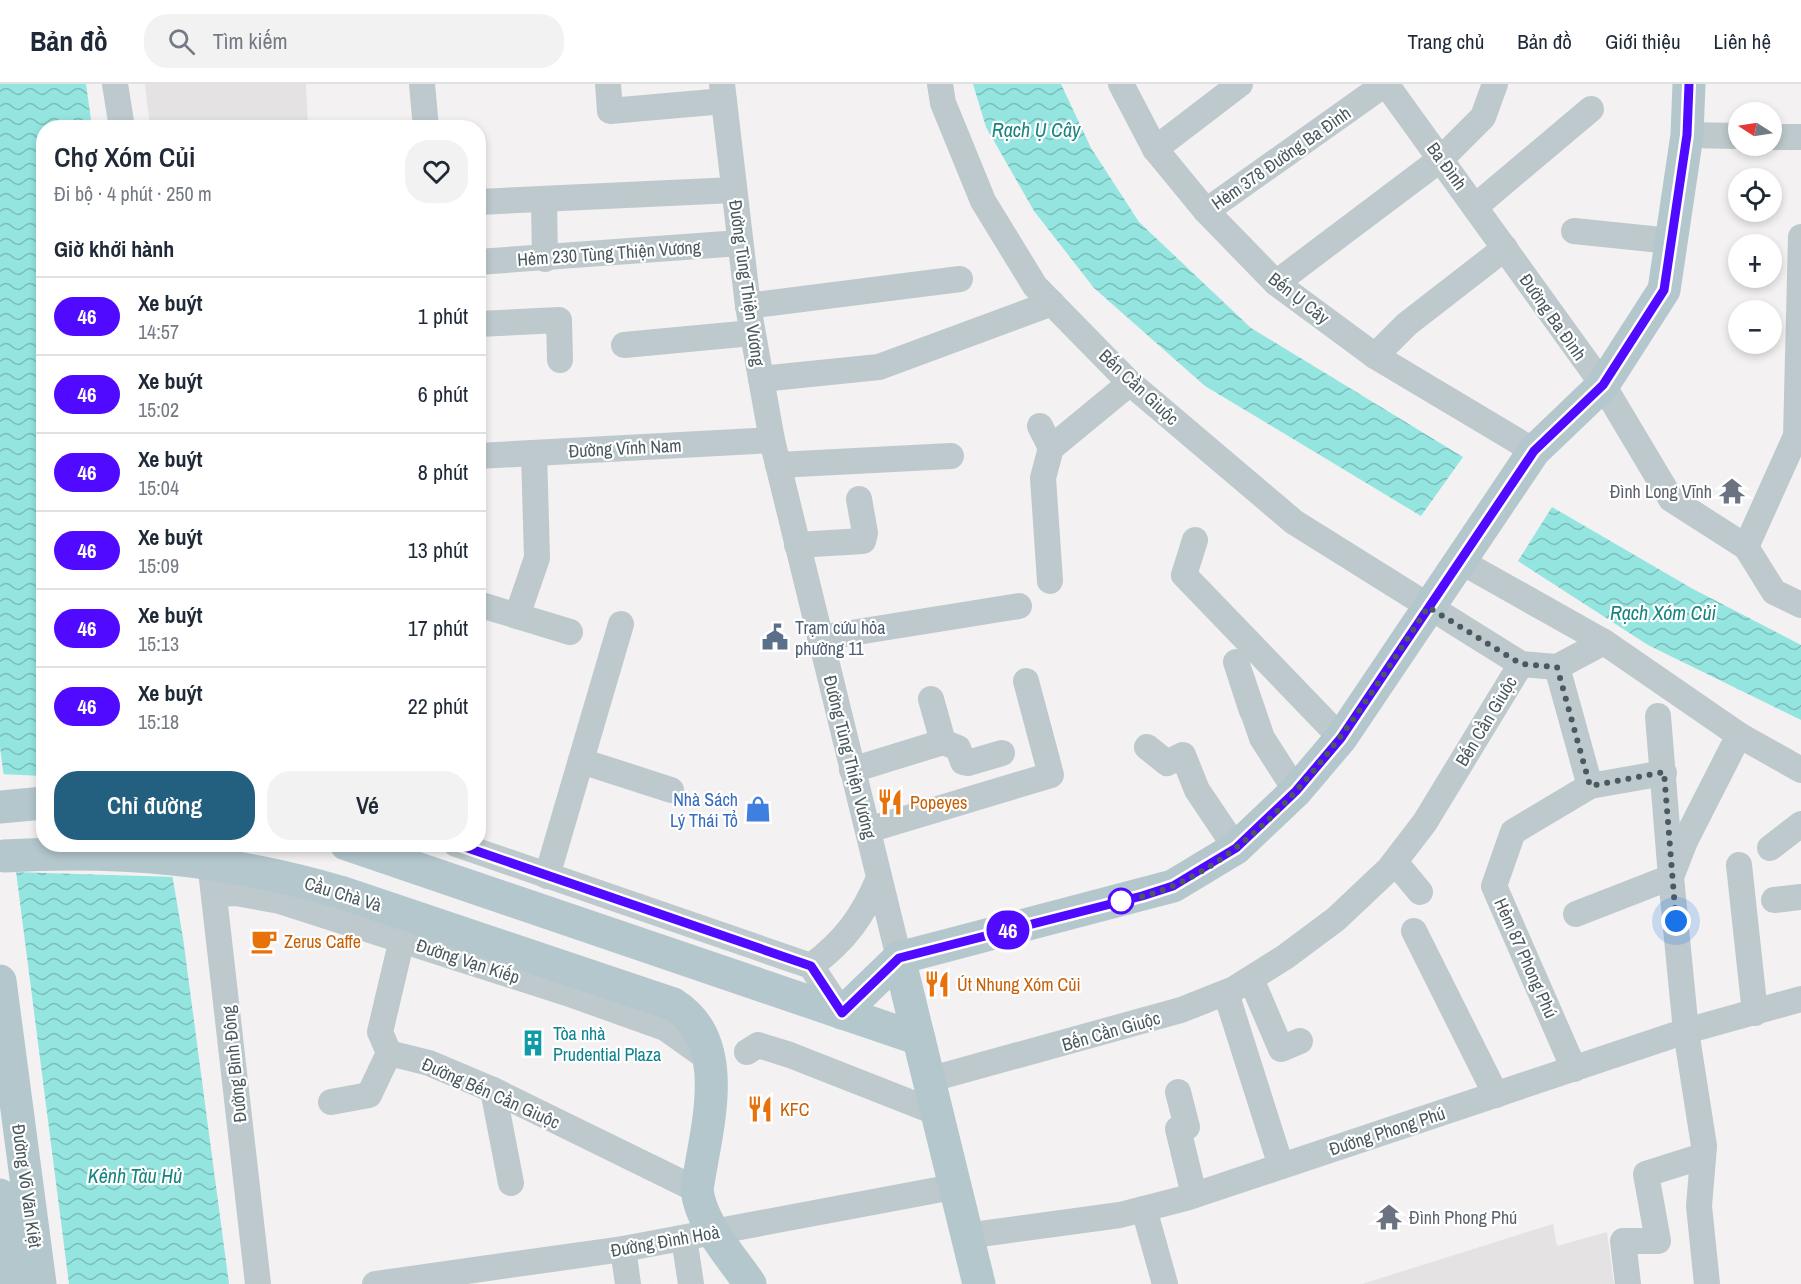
<!DOCTYPE html>
<html lang="vi">
<head>
<meta charset="utf-8">
<style>
  :root { --surface:#fff; --page:#f2f2f3; --text:#1f2937; --muted:#747a83; --line:#e0e1e3; --accent:#235f7e }
  body { margin:0; font-family:"Archivo Narrow",sans-serif; background:var(--page); color:var(--text); height:100vh; display:flex; flex-direction:column; font-size:22px; white-space:nowrap }
  * { box-sizing:border-box; margin:0 }
  p { font-size:20px; color:var(--muted) }
  .icon { flex:none; width:33px; height:33px; fill:none; stroke:currentColor; stroke-width:2; stroke-linecap:round; stroke-linejoin:round }
  .map { position:relative; flex:1; overflow:hidden }
  .panel { position:absolute; left:36px; top:36px; width:450px; height:732px; display:flex; flex-direction:column; background:var(--surface); border-radius:24px; box-shadow:0 3px 9px #0003 }
  .panel>* { flex:none }
  .badge { padding:0 12px; border-radius:20px; font-size:21px; line-height:39px }
  .needle { width:39px; rotate:282deg }
  .fabs { position:absolute; left:1728px; top:18px; display:grid; gap:12px }
  .fabs a { display:grid; place-items:center; width:54px; height:54px; border-radius:50%; background:var(--surface); box-shadow:0 3px 9px #0003; font-size:30px }
  .you { position:absolute; width:30px; height:30px; margin:-15px; border:4px solid #fff; border-radius:50%; background:#1a73e8; box-shadow:0 0 0 9px #1a73e833 }
  .map>.badge { position:absolute; translate:-50% -50%; box-shadow:0 0 0 3px #fff }
  h2 { padding:0 18px; font-size:22px; line-height:54px }
  .round { display:grid; place-items:center; flex:none; width:63px; height:63px; border-radius:24px; background:var(--page) }
  .overview { display:flex; align-items:center; justify-content:space-between; height:102px; padding:0 18px }
  h1 { font-size:28px; font-weight:600; line-height:45px }
  .button { display:flex; gap:12px; margin-top:auto; padding:12px 18px }
  .button a { flex:1; height:69px; border-radius:24px; background:var(--accent); color:#fff; font-size:24px; font-weight:600; line-height:69px; text-align:center }
  .button a+a { background:var(--page); color:var(--text) }
  ul { padding:0; list-style:none }
  li { display:flex; align-items:center; gap:18px; height:78px; padding:0 18px; border-top:2px solid var(--line) }
  li div { flex:1 }
  li b { display:block; font-size:22px }
  li em { font-style:normal }
  li .badge { min-width:66px; font-weight:700; text-align:center }
  header { display:flex; align-items:center; gap:36px; box-sizing:border-box; height:84px; padding:0 30px; background:var(--surface); border-bottom:2px solid var(--line) }
  header strong { font-size:28px }
  nav { display:flex; gap:33px; margin-inline-start:auto; font-size:21px }
  .search { width:420px; height:54px; background:var(--page); display:flex; align-items:center; gap:15px; box-sizing:border-box; padding:0 21px; border-radius:24px; color:var(--muted); font-size:22px }
  .map>svg:first-child { display:block }
  .education { fill:#e4e2e3 }
  .water { fill:url(#water-waves) }
  .pier { fill:#f3f1f1 }
  .lines { fill:none; stroke-linecap:round; stroke-linejoin:round }
  .minor { stroke:#bdc9cc; stroke-width:26 }
  .major { stroke:#b3c7cd; stroke-width:33 }
  .major-bridge { stroke:#b3c7cd; stroke-width:33 }
  .line-casing { stroke:#fff; stroke-width:14 }
  .line { stroke:#4f0aff; stroke-width:9 }
  .walk { stroke:#4a595d; stroke-width:6; stroke-dasharray:0 10.8 }
  .stop-dot { fill:#fff; stroke:#4f0aff; stroke-width:3 }
  .labels { text-anchor:middle; dominant-baseline:central; stroke-width:4.5; stroke-linejoin:round; paint-order:stroke }
  .street-label { font-size:18px; fill:#4a595d; stroke:#fff }
  .worship-label { font-size:18px; fill:#5b616d; stroke:#fff; text-anchor:end }
  .service-label { font-size:18px; fill:#4e5e75; stroke:#fff; text-anchor:start }
  .shop-label { font-size:18px; fill:#366cbe; stroke:#fff; text-anchor:end }
  .food-label { font-size:18px; fill:#c56008; stroke:#fff; text-anchor:start }
  .culture-label { font-size:18px; fill:#0d838f; stroke:#fff; text-anchor:start }
  .water-label { font-size:20px; font-style:italic; fill:#17847e; stroke:#fff }
</style>
</head>
<body>
<header>
<strong>Bản đồ</strong>
<div class="search"><svg class="icon" aria-label="search" viewBox="0 0 24 24"><circle cx="10" cy="10" r="6"/><path d="M15 15l6 6"/></svg>Tìm kiếm</div>
<nav><a>Trang chủ</a><a>Bản đồ</a><a>Giới thiệu</a><a>Liên hệ</a></nav>
</header>
<div class="map">
<svg width="1801" height="1200" viewBox="0 0 1801 1200">
  <defs>
    <pattern id="water-waves" width="16" height="10" patternUnits="userSpaceOnUse" patternTransform="scale(1.5)"><rect width="16" height="10" fill="#94e5e0"/><path d="M0 5q4-4 8 0t8 0" fill="none" stroke="#7bbdb9"/></pattern>
  </defs>
  <rect width="100%" height="100%" fill="#f3f1f1"/>
  <g class="education">
    <path d="M 145,0 L 306,0 L 308,43 L 150,43 Z"/>
    <path d="M 1553,1140 L 1557,1162 L 1607,1148 L 1614,1200 L 1362,1200 Z"/>
  </g>
  <g class="water">
    <path d="M 0,0 L 86,0 L 92,43 L 44,44 L 44,760 L 167,761 L 183,854 L 229,1200 L 69,1200 L 0,663 Z"/>
    <path d="M 973,0 L 1061,0 L 1091,64 L 1139,138 L 1251,244 L 1463,373 L 1421,432 L 1205,302 L 1094,204 L 1034,127 L 986,43 Z"/>
    <path d="M 1552,423 L 1693,505 L 1801,561 L 1801,636 L 1648,561 L 1518,477 Z"/>
  </g>
  <path class="pier" d="M 0,690 L 43,692 L 44,760 L 170,760 L 175,793 L 13,788 Z"/>
  <g class="lines">
    <g class="minor">
      <path d="M 115,0 L 122,44"/>
      <path d="M 422,0 L 426,44"/>
      <path d="M 608,0 L 610,27 L 724,17"/>
      <path d="M 722,0 L 748,222 L 772,356 L 899,874"/>
      <path d="M 940,0 L 943,19 L 983,117 L 1035,202 L 1130,299 L 1294,438 L 1521,580 L 1557,583 L 1604,558 L 1739,651 L 1801,686"/>
      <path d="M 1121,0 L 1155,65 L 1206,127 L 1276,199 L 1375,272 L 1534,367"/>
      <path d="M 1386,0 L 1603,301 L 1671,415 L 1746,463 L 1774,508 L 1801,521"/>
      <path d="M 1687,51 L 1738,52"/>
      <path d="M 1772,53 L 1801,53"/>
      <path d="M 1155,65 L 1240,0"/>
      <path d="M 544,116 L 545,175"/>
      <path d="M 478,118 L 734,106"/>
      <path d="M 1476,122 L 1591,25"/>
      <path d="M 1206,127 L 1385,0"/>
      <path d="M 1574,147 L 1671,157"/>
      <path d="M 478,178 L 740,159"/>
      <path d="M 1276,199 L 1442,74 L 1483,33 L 1495,0"/>
      <path d="M 748,222 L 960,195"/>
      <path d="M 478,240 L 559,236 L 560,276"/>
      <path d="M 624,261 L 752,249"/>
      <path d="M 1375,272 L 1407,240 L 1505,164"/>
      <path d="M 761,295 L 879,283 L 1052,219"/>
      <path d="M 1040,342 L 1051,364"/>
      <path d="M 478,372 L 772,356"/>
      <path d="M 778,381 L 951,372"/>
      <path d="M 1195,456 L 1184,491 L 1341,654"/>
      <path d="M 797,461 L 863,457 L 865,449 L 859,415"/>
      <path d="M 1746,463 L 1796,352 L 1801,153"/>
      <path d="M 1460,477 L 1604,558"/>
      <path d="M 1050,497 L 1043,394 L 1051,364 L 1130,299"/>
      <path d="M 478,520 L 570,548"/>
      <path d="M 517,532 L 537,474 L 534,369"/>
      <path d="M 820,554 L 1019,522"/>
      <path d="M 1557,583 L 1590,702"/>
      <path d="M 931,615 L 943,658 L 958,664 L 963,678 L 968,679 L 1002,669"/>
      <path d="M 1252,627 L 1236,578 L 1262,654 L 1296,707"/>
      <path d="M 1147,663 L 1167,679 L 1183,671 L 1197,706 L 1236,764"/>
      <path d="M 581,677 L 671,706"/>
      <path d="M 852,686 L 943,658"/>
      <path d="M 868,746 L 1051,691 L 1026,597"/>
      <path d="M 208,760 L 258,1200"/>
      <path d="M 456,760 L 811,882 L 842,929"/>
      <path d="M 1770,764 L 1801,740"/>
      <path d="M 1395,778 L 1420,808"/>
      <path d="M 1739,781 L 1755,929"/>
      <path d="M 547,792 L 621,540"/>
      <path d="M 215,810 L 236,809 L 280,817 L 567,909 L 665,944 L 710,976"/>
      <path d="M 1774,816 L 1801,813"/>
      <path d="M 1576,830 L 1671,793 L 1658,632"/>
      <path d="M 1414,847 L 1496,1011"/>
      <path d="M 402,855 L 380,948 L 389,969 L 429,979 L 493,1006 L 697,1106"/>
      <path d="M 811,882 C 845,857 863,832 879,794"/>
      <path d="M 1251,895 L 1281,965 L 1300,957"/>
      <path d="M 1226,909 L 1281,1082"/>
      <path d="M 747,968 L 758,961 L 790,971 L 935,1028"/>
      <path d="M 1574,985 L 1494,802 L 1513,748 L 1590,702 L 1664,689"/>
      <path d="M 928,996 L 1181,926 L 1234,905 L 1285,873 L 1336,835 L 1389,785 L 1425,738 L 1521,580"/>
      <path d="M 493,1006 L 511,1099"/>
      <path d="M 1178,1008 L 1187,1043 L 1178,1045 L 1194,1111"/>
      <path d="M 331,1018 L 369,1011 L 389,969"/>
      <path d="M 1144,1125 L 1165,1200"/>
      <path d="M 966,1152 L 1120,1131 L 1186,1114 L 1686,947 L 1801,915"/>
      <path d="M 684,1154 L 691,1200"/>
      <path d="M 623,1165 L 628,1200"/>
      <path d="M 375,1200 L 623,1165 L 953,1103"/>
      <path d="M 1628,1200 L 1623,1157 L 1658,1157 L 1646,1090 L 1703,1072"/>
      <path d="M 1707,1200 L 1699,1122 L 1704,1062 L 1686,947 L 1671,793 L 1685,757 L 1739,651"/>
    </g>
    <g class="major">
      <path d="M 0,723 L 44,719"/>
      <path d="M 346,760 L 919,955"/>
      <path d="M 899,874 L 979,1200"/>
      <path d="M 0,897 L 40,1200"/>
      <path d="M 673,920 C 735,958 705,1048 697,1106 C 701,1140 731,1172 750,1200"/>
      <path d="M 842,929 L 899,874 L 1173,802 L 1236,764 L 1296,707 L 1341,654 L 1534,367 L 1603,301 L 1664,206 L 1687,51 L 1689,0"/>
      <path d="M 0,1111 L 10,1200"/>
    </g>
    <path class="major-bridge" d="M 4,772 C 122,765 226,775 340,808 L 673,920"/>
  </g>
  <g class="lines">
    <g class="line-casing">
      <path id="line" d="M 456,760 L 811,882 L 842,929 L 899,874 L 1142,812 L 1173,802 L 1236,764 L 1296,707 L 1341,654 L 1534,367 L 1603,301 L 1664,206 L 1687,51 L 1689,0"/>
    </g>
    <use href="#line" class="line"/>
    <path class="walk" d="M 1121,817 C 1260,795 1356,633 1428,523 L 1521,580 L 1557,583 L 1590,702 L 1664,688 L 1676,837"/>
  </g>
  <defs>
    <g id="temple-bare" transform="scale(2.07)"><path d="M0-6L5-2H3V0L6.5 2.5H4V6H1.5V3h-3V6H-4V2.5H-6.5L-3 0V-2H-5Z" fill="#6b7280" stroke="#fff" stroke-width="2.5" paint-order="stroke"/></g>
    <g id="civic-bare" transform="scale(2.07)"><path d="M-.6-6.5H3V-4.5H.6V-3L4-1V1h2V6H-6V1h2V-1L-.6-3ZM-1.2 2.5V6h2.4V2.5Z" fill="#5c6f8a" stroke="#fff" stroke-width="2.5" paint-order="stroke"/></g>
    <g id="restaurant-bare" transform="scale(2.07)"><path d="M-5-6h1v4h1v-4h1v4h1v-4h1v5L-1.5 .5V6h-2V.5L-5-1ZM5-6V6H3V1.5H1.5Q1.5-4 5-6Z" fill="#e8710a" stroke="#fff" stroke-width="2.5" paint-order="stroke"/></g>
    <g id="shop-bare" transform="scale(2.07)"><path d="M-5-2.5h2.3a2.7 3.5 0 0 1 5.4 0H5L5.5 6h-11ZM-1.5-2.5h3a1.5 2.3 0 0 0-3 0Z" fill="#3f7fe0" stroke="#fff" stroke-width="2.5" paint-order="stroke"/></g>
    <g id="cafe-bare" transform="scale(2.07)"><path d="M-5.5-4.5H6V0H3Q3 3.5 0 3.5H-2.5Q-5.5 3.5-5.5 0ZM3-3.2v2h1.7v-2ZM-6 4.5H4V6H-6Z" fill="#e8710a" stroke="#fff" stroke-width="2.5" paint-order="stroke"/></g>
    <g id="building-bare" transform="scale(2.07)"><path d="M-4-6H4V6H1V3H-1V6H-4ZM-2.5-4.3h1.7v1.8h-1.7ZM.8-4.3h1.7v1.8H.8ZM-2.5-1h1.7V.8h-1.7ZM.8-1h1.7V.8H.8Z" fill="#0f9aa8" stroke="#fff" stroke-width="2.5" paint-order="stroke"/></g>
  </defs>
  <g fill-rule="evenodd">
    <use href="#temple-bare" x="1732" y="407"/>
    <use href="#civic-bare" x="775" y="553"/>
    <use href="#restaurant-bare" x="890" y="718"/>
    <use href="#shop-bare" x="758" y="725"/>
    <use href="#cafe-bare" x="264" y="857"/>
    <use href="#restaurant-bare" x="937" y="900"/>
    <use href="#building-bare" x="533" y="959"/>
    <use href="#restaurant-bare" x="760" y="1025"/>
    <use href="#temple-bare" x="1389" y="1133"/>
  </g>
  <circle class="stop-dot" cx="1121" cy="817" r="12"/>
  <g class="labels">
    <g class="street-label">
      <text transform="translate(1281 74) rotate(-35)">Hẻm 378 Đường Ba Đình</text>
      <text transform="translate(1447 82) rotate(54)">Ba Đình</text>
      <text transform="translate(609 169) rotate(-4)">Hẻm 230 Tùng Thiện Vương</text>
      <text transform="translate(747 199) rotate(82)">Đường Tùng Thiện Vương</text>
      <text transform="translate(1299 214) rotate(38)">Bến Ụ Cây</text>
      <text transform="translate(1553 233) rotate(55)">Đường Ba Đình</text>
      <text transform="translate(1139 303) rotate(43)">Bến Cần Giuộc</text>
      <text transform="translate(625 364) rotate(-3)">Đường Vĩnh Nam</text>
      <text transform="translate(1486 637) rotate(-59)">Bến Cần Giuộc</text>
      <text transform="translate(850 673) rotate(76)">Đường Tùng Thiện Vương</text>
      <text transform="translate(343 810) rotate(17)">Cầu Chà Và</text>
      <text transform="translate(1526 874) rotate(66)">Hẻm 87 Phong Phú</text>
      <text transform="translate(468 877) rotate(18)">Đường Vạn Kiếp</text>
      <text transform="translate(1111 947) rotate(-16)">Bến Cần Giuộc</text>
      <text transform="translate(234 980) rotate(-96)">Đường Bình Đông</text>
      <text transform="translate(491 1009) rotate(24)">Đường Bến Cần Giuộc</text>
      <text transform="translate(1387 1047) rotate(-18)">Đường Phong Phú</text>
      <text transform="translate(27 1102) rotate(82)">Đường Võ Văn Kiệt</text>
      <text transform="translate(665 1157) rotate(-10)">Đường Đình Hoà</text>
    </g>
    <g class="worship-label">
      <text x="1712" y="407">Đình Long Vĩnh</text>
      <text x="1409" y="1133" text-anchor="start">Đình Phong Phú</text>
    </g>
    <g class="service-label">
      <text x="795" y="543">Trạm cứu hỏa<tspan x="795" dy="21">phường 11</tspan></text>
    </g>
    <g class="shop-label">
      <text x="738" y="715">Nhà Sách<tspan x="738" dy="21">Lý Thái Tổ</tspan></text>
    </g>
    <g class="food-label">
      <text x="910" y="718">Popeyes</text>
      <text x="284" y="857">Zerus Caffe</text>
      <text x="957" y="900">Út Nhung Xóm Củi</text>
      <text x="780" y="1025">KFC</text>
    </g>
    <g class="culture-label">
      <text x="553" y="949">Tòa nhà<tspan x="553" dy="21">Prudential Plaza</tspan></text>
    </g>
    <g class="water-label">
      <text x="1036" y="45">Rạch Ụ Cây</text>
      <text x="1663" y="528">Rạch Xóm Củi</text>
      <text x="135" y="1091">Kênh Tàu Hủ</text>
    </g>
  </g>
</svg>
<div class="fabs">
<a><svg class="needle" viewBox="-14 -14 28 28"><path d="M0-13l5 13h-10z" fill="#e53935"/><path d="M0 13l5-13h-10z" fill="#747a83"/></svg></a>
<a><svg class="icon" aria-label="locate" viewBox="0 0 24 24"><circle cx="12" cy="12" r="6"/><path d="M12 2v4M12 18v4M2 12h4M18 12h4"/></svg></a>
<a>+</a>
<a>−</a>
</div>
<div class="you" style="left:1676px;top:837px"></div>
<b class="badge" style="left:1008px;top:846px;background:#4f0aff;color:#fff">46</b>
<section class="panel">
<div class="overview"><div><h1>Chợ Xóm Củi</h1><p>Đi bộ · 4 phút · 250 m</p></div><a class="round"><svg class="icon" aria-label="heart" viewBox="0 0 24 24"><path d="M12 20l-8-8c-3-5 5-10 8-4 3-6 11-1 8 4z"/></svg></a></div>
<h2>Giờ khởi hành</h2>
<ul>
<li><span class="badge" style="background:#4f0aff;color:#fff">46</span><div><b>Xe buýt</b><p>14:57</p></div><em>1 phút</em></li>
<li><span class="badge" style="background:#4f0aff;color:#fff">46</span><div><b>Xe buýt</b><p>15:02</p></div><em>6 phút</em></li>
<li><span class="badge" style="background:#4f0aff;color:#fff">46</span><div><b>Xe buýt</b><p>15:04</p></div><em>8 phút</em></li>
<li><span class="badge" style="background:#4f0aff;color:#fff">46</span><div><b>Xe buýt</b><p>15:09</p></div><em>13 phút</em></li>
<li><span class="badge" style="background:#4f0aff;color:#fff">46</span><div><b>Xe buýt</b><p>15:13</p></div><em>17 phút</em></li>
<li><span class="badge" style="background:#4f0aff;color:#fff">46</span><div><b>Xe buýt</b><p>15:18</p></div><em>22 phút</em></li>
</ul>
<div class="button"><a>Chỉ đường</a><a>Vé</a></div>
</section>
</div>
</body>
</html>
